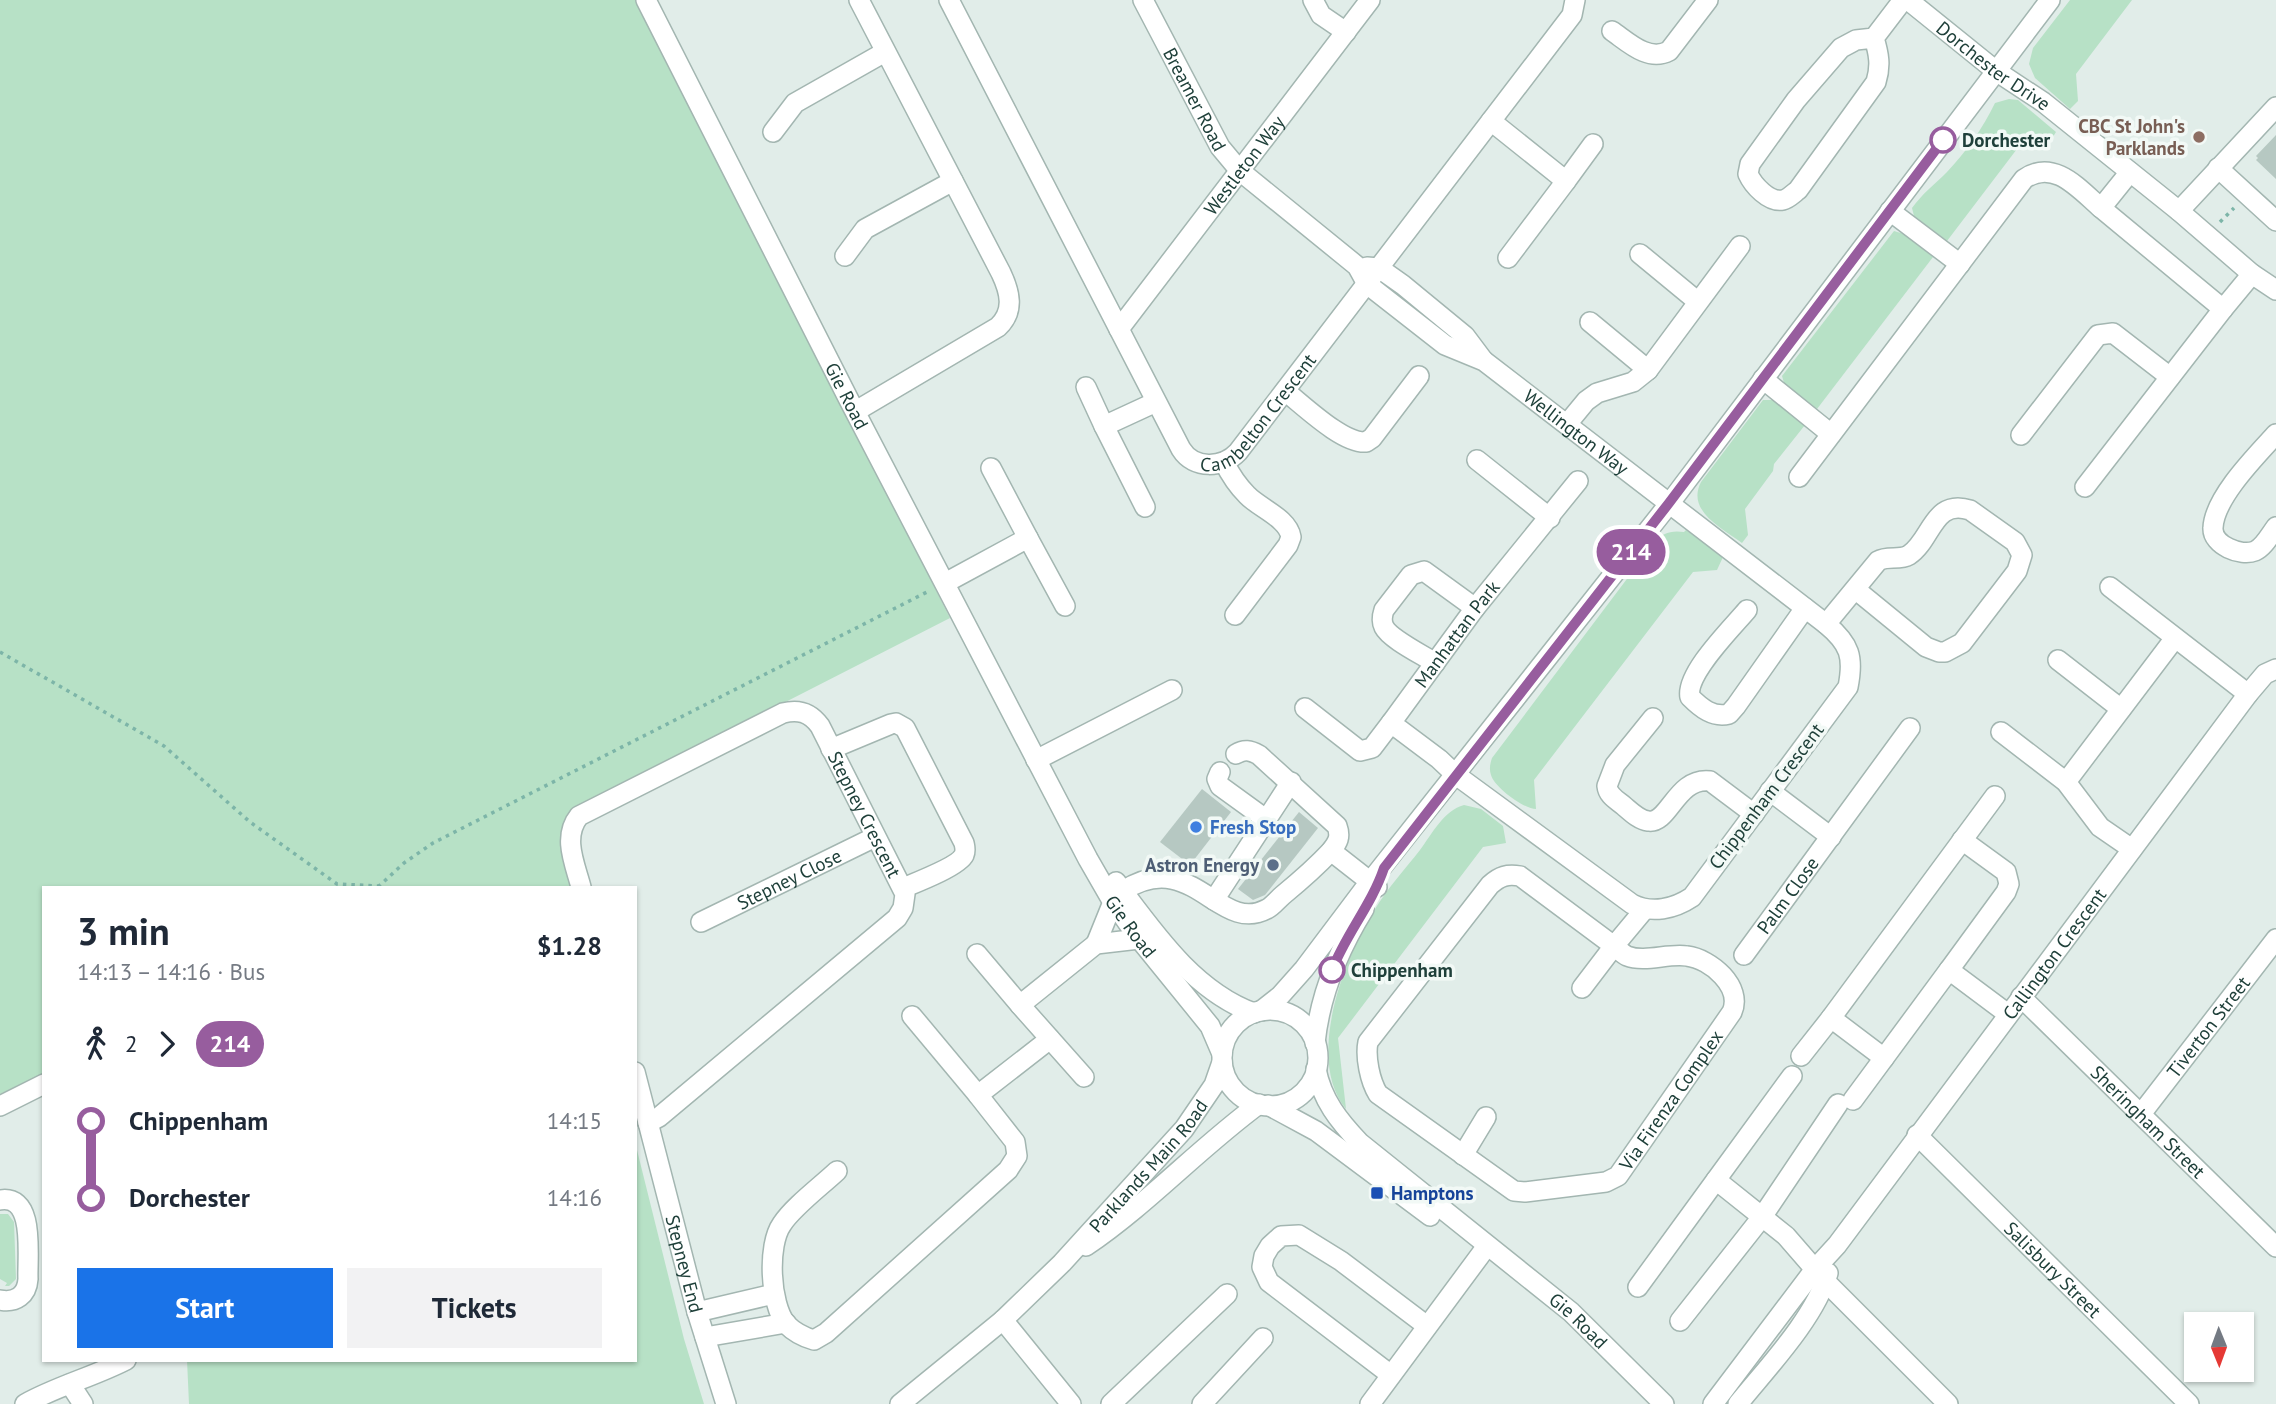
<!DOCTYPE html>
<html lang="en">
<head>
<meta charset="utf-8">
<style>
  :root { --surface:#fff; --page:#f2f2f3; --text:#1f2937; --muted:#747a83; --accent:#1a73e8 }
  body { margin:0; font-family:"PT Sans",sans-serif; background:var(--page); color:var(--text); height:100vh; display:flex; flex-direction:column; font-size:26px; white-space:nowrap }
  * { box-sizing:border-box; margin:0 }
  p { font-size:23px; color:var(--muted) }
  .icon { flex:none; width:38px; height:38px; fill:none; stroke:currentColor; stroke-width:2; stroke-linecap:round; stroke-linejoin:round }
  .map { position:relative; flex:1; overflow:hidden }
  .sheet { position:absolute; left:42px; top:886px; width:595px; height:476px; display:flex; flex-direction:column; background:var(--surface); border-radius:0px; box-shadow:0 2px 5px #0004 }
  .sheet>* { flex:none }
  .badge { padding:0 14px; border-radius:23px; font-size:24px; line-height:46px }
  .needle { width:46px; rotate:179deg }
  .buttons { position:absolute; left:2184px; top:1312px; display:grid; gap:14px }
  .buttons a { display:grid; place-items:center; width:70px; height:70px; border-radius:0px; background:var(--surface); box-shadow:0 2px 5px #0004; font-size:35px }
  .map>.badge { position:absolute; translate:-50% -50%; box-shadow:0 0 0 4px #fff }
  .legs { display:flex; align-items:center; gap:10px; height:77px; padding:0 35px; font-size:23px }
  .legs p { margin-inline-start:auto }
  .head { display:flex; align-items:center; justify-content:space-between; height:119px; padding:0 35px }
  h1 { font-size:38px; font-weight:600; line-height:52px }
  .cta { display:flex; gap:14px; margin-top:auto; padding:14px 35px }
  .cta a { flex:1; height:80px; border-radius:0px; background:var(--accent); color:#fff; font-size:28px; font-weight:600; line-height:80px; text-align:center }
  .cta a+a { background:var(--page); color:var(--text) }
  ul { padding:0 35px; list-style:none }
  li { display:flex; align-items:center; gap:24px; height:77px; font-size:26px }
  li i { display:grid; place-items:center; width:10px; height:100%; margin:0 9px; background:currentColor }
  li i::after { content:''; width:18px; height:18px; margin:-9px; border:5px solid; border-radius:50%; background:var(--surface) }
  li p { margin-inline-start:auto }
  li:first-child i { background:linear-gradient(#0000 50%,currentColor 0) }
  li:last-child i { background:linear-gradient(currentColor 50%,#0000 0) }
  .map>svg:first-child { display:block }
  .green { fill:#b7e1c6 }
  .building { fill:#b6c8c2 }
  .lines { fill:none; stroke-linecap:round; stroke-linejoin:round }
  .minor-casing { stroke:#a3b6b1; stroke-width:22 }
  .path { stroke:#7db5a8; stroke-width:3.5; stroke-dasharray:3.5 5; stroke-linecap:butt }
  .minor { stroke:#fff; stroke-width:19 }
  .line-1-casing { stroke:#fff; stroke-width:16 }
  .line-1 { stroke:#975d9e; stroke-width:10 }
  .education-dot { fill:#8d6e63; stroke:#f2f9f6; stroke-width:2.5 }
  .stop-1-dot { fill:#fff; stroke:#975d9e; stroke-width:3.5 }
  .shop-dot { fill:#3f7fe0; stroke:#f2f9f6; stroke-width:2.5 }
  .service-dot { fill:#5c6f8a; stroke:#f2f9f6; stroke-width:2.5 }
  .transit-dot { fill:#1a4fb4; stroke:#f2f9f6; stroke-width:2.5 }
  .labels { text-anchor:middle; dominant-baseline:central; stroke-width:7; stroke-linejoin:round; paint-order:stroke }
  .street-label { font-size:19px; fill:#1f403a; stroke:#f2f9f6 }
  .education-label { font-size:19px; font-weight:bold; fill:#785e54; stroke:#f2f9f6; text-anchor:end }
  .stop-label { font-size:19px; font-weight:bold; fill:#1f403a; stroke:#f2f9f6; text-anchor:start }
  .shop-label { font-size:19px; font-weight:bold; fill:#366cbe; stroke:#f2f9f6; text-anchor:start }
  .service-label { font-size:19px; font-weight:bold; fill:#4e5e75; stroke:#f2f9f6; text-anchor:end }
  .transit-label { font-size:19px; font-weight:bold; fill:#164399; stroke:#f2f9f6; text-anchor:start }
</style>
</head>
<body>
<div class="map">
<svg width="2276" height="1404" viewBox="0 0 2276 1404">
  <rect width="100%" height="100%" fill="#e1ede9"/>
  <g class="green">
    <path d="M 0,0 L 639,0 L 950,618 L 576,809 L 564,825 L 561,839 L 572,887 L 44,887 L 44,1074 L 0,1094 Z"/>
    <path d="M 2070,0 L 2132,0 L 2076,74 L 2078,101 L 2070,109 L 2035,78 L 2029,64 L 2033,48 Z"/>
    <path d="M 2009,99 L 2018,100 L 2056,132 L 2051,140 L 2020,145 L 1947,241 L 1914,216 L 1912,208 C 1922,194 1935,184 1947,172 C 1966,152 1983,128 1995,103 Z"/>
    <path d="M 1894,231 L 1904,234 L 1933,257 L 1817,409 L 1785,386 L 1782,376 Z"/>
    <path d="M 1763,400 L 1774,400 L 1805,425 L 1774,464 L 1773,471 L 1745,509 L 1748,535 L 1742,543 C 1722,528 1686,511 1701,482 Z"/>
    <path d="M 1686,530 L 1723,557 L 1717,570 L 1693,572 L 1534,780 L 1536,809 C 1524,809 1494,787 1491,775 C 1489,769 1490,764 1492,758 L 1654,543 C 1662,533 1671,530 1684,532 Z"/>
    <path d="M 1464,805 L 1481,809 L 1503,826 L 1506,843 L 1483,847 L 1338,1038 L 1346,1109 C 1305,1059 1344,958 1375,909 C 1388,888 1405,869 1420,850 C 1432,834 1444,810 1464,805 Z"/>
    <path d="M 635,1142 L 684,1339 L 704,1404 L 189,1404 L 187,1360 L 635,1360 Z"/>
    <path d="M 0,1214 L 8,1214 L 14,1222 L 16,1279 L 9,1286 L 5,1286 L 7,1283 L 0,1279 Z"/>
  </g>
  <g class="building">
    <path d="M 2276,135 L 2276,179 L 2256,160 L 2258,158 L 2256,156 Z"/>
    <path d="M 1202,789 L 1231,812 L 1190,865 L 1160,842 Z"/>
    <path d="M 1299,812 L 1318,828 L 1265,895 L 1253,900 L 1238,889 Z"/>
  </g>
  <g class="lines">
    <g class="minor-casing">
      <g id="minor">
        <path id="s1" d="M 646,0 L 849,400 L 1088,859 L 1111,899 L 1137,936 L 1210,1026 L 1222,1054"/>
        <path id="s2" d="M 949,0 L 1181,449 C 1194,470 1223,468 1238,452 L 1572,15 L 1575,0"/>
        <path id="s3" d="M 1143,0 L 1220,147 L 1240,171 L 1357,266 L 1367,284 L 1445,345 L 1484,361 L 1826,624 C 1850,644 1854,657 1848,687 L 1692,897 C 1674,909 1652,914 1632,904 L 1456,775 L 1439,759 L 1391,723 L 1475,608 L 1578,481"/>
        <path d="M 1313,0 L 1321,15 L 1346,32"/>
        <path id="s4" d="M 1908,0 L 1996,71 L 2043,102 L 2179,211 L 2252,274 L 2276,290"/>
        <path d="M 1612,31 C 1628,42 1648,62 1669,51 L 1708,0"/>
        <path d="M 1874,38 L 1856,40 L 1841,48 L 1796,100 L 1750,164 L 1748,174 C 1753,185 1769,203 1783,200 C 1788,199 1794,193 1798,190 L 1876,82 C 1881,66 1879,54 1874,38 L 1903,0"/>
        <path d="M 1491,121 L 1566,181 L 1508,258"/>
        <path d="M 773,132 L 795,103 L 885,52"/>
        <path d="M 2218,168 L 2276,221"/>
        <path d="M 2130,172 L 2101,208 L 2223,309 L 2252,274"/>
        <path d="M 1566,181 L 1593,144"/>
        <path d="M 1890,211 L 1960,264"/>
        <path d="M 2179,211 L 2276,107"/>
        <path d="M 1640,254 L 1697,301"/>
        <path d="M 845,256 L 865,229 L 953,181"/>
        <path d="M 1367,267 L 1379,268 L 1403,285 L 1465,336 L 1483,360"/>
        <path d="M 1590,322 L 1648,370"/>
        <path id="s5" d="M 1119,329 L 1370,0"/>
        <path d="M 1763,379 L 1831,434"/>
        <path d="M 1086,387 L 1104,426"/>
        <path d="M 1285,391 C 1303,405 1343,444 1366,442 L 1372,438 L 1419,376"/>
        <path d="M 856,411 L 998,327 C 1015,311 1010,292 1001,273 L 859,0"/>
        <path d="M 1567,424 L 1586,401 L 1597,393 L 1633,382 L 1648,370 L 1740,246"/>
        <path d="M 2276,434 C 2256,456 2214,498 2213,528 C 2212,545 2241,557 2255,551 C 2264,547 2270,535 2276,527"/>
        <path d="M 2021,435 L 2098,335 L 2113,333 L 2170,377"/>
        <path d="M 1477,460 L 1550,518"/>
        <path d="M 1224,462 C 1230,474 1237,485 1247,495 C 1259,508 1288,518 1291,537 L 1288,545 L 1235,615"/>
        <path d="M 991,468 L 1028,538"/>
        <path d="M 1799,477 L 2024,179 C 2054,158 2079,189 2101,208"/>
        <path d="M 2085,487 L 2223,309"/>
        <path d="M 1145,507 L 1104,426 L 1156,402"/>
        <path d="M 945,583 L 1028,538 L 1065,606"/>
        <path d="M 2110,587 L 2248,694"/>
        <path d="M 1747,610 C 1732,628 1685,674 1690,697 C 1701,708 1713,718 1729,714 L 1736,706 L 1805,608"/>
        <path d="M 1826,624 L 1878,561 C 1888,555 1899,561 1909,555 C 1932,540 1933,498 1970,510 L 2015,542 L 2022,555 L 2017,571 L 1962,643 L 1945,652 L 1939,652 L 1926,647 L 1855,589"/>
        <path d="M 2058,660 L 2121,709"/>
        <path d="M 1435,663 C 1423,655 1390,639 1384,627 C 1381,621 1382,616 1384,610 L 1411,575 L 1424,571 L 1475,608"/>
        <path d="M 1305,708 L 1360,751 L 1372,748 L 1391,723"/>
        <path d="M 1653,718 L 1615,765 L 1607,786 C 1608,796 1617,800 1624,806 C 1631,812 1639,820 1648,821 C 1669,825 1676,777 1710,781 L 1754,814"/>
        <path d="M 2001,732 L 2066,782 L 2100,827 L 2132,849"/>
        <path d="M 831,749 L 891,724 L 896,723 L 905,728 L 964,843 C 965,848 966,850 964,855 C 959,866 915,883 903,888"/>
        <path d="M 1036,760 L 1172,690"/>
        <path d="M 1220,772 L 1217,779 L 1220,786 L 1267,820"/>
        <path d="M 2066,782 L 2175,638"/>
        <path d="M 1770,791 L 1831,837"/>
        <path d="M 1331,851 L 1377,887"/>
        <path d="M 1116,882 C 1153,931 1193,991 1254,1013"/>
        <path id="s6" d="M 581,887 C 575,864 562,837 579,816 L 783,713 C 798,709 810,712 820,726 L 905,894 L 903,908 L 897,918 L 659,1117 L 648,1123"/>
        <path d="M 1123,891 C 1192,846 1219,935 1267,909 C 1273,906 1278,899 1283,895 C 1300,881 1316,867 1331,851 C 1338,842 1341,837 1337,826 L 1259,755 C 1250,750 1244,749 1236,754"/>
        <path d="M 1214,900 L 1291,782"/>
        <path id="s7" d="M 701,922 L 875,837"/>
        <path d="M 1096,944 L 1113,902"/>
        <path d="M 977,954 L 1020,1005 L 1096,944 L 1139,939"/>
        <path id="s8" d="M 1744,955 L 1910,728"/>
        <path d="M 1949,970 L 2006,892 L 2009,884 L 2006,872 L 1962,840"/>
        <path id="s9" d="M 1582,988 L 1614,946 L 1520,876 C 1507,874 1500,876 1490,885 L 1368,1042 C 1365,1057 1370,1081 1378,1094 L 1514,1191 L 1525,1192 L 1606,1182 L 1618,1176 L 1732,1012 C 1743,987 1711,959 1687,956 C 1668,953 1645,963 1627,956 C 1623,954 1618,949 1614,946 L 1644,910"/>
        <path id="s10" d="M 2021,997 L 2276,1247"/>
        <path d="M 1020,1005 L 1084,1077"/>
        <circle cx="1270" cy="1058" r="48"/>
        <path d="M 1261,1011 L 1280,996 L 1304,969 L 1362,892 L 1669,504 L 2050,0"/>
        <path d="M 912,1016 L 978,1095"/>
        <path d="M 1831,1018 L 1995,796"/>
        <path d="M 1315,1043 C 1320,994 1338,951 1364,909"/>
        <path d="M 1801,1056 L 1831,1018 L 1884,1058"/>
        <path id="s11" d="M 1316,1069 C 1322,1100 1339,1121 1360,1143 L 1571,1312 L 1664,1404"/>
        <path id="s12" d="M 635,1072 L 697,1312 L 726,1404"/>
        <path d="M 1792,1076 L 1716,1180 L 1786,1236 L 1826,1282 L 1948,1404"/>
        <path d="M 1853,1100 L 1949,970 L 2008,1014"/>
        <path d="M 1268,1105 L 1316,1131 L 1430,1216"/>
        <path d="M 0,1106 L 44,1084"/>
        <path id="s13" d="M 2141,1114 L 2276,939"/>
        <path id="s14" d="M 1917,1135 L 2189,1404"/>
        <path d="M 1463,1155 L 1486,1117"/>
        <path d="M 837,1171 C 821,1186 793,1207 782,1224 C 767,1245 770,1304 786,1324 C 794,1332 803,1337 814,1340 L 826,1333 L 1008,1170 L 1017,1156 L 1015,1142 L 978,1095 L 1050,1039"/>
        <path d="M 0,1200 C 36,1194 27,1256 28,1279 C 27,1295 16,1303 0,1300"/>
        <path d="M 1086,1246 C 1148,1204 1199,1148 1259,1104"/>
        <path d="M 1638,1287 L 1716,1180"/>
        <path d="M 697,1312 L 774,1294"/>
        <path d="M 1003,1320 L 1071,1404"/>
        <path d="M 1680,1321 L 1762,1217 L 1838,1104"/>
        <path d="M 705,1337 L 786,1323"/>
        <path d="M 1391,1375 L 1269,1282 L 1262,1267 L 1264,1256 L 1270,1246 L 1281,1236 L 1299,1235 L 1341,1261 L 1427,1326"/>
        <path d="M 70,1384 L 83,1404"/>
        <path d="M 25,1404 C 57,1386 93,1377 126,1360"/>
        <path id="s15" d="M 900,1404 L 1003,1320 L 1062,1263 L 1184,1129 L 1214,1085 L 1222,1062"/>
        <path d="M 1111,1404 L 1227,1294"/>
        <path d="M 1202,1404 L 1263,1338"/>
        <path d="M 1370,1404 L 1487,1246"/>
        <path id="s16" d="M 1713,1404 L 1815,1269 L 1837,1245 L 2248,694 L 2265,674 L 2276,669"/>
        <path d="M 1738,1404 C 1767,1368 1815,1318 1828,1273"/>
      </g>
    </g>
    <g class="path">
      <path d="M 2220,222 L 2234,208"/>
      <path d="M 0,652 L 164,746 L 250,822 L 337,884 L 379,886"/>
      <path d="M 378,887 L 404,863 L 433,843 L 927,592"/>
    </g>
    <use href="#minor" class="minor"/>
  </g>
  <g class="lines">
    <g class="line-1-casing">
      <path id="line-1" d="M 1332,970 C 1346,934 1372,904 1384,868 L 1669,503 L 1943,140"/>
    </g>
    <use href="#line-1" class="line-1"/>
  </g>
  <circle class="education-dot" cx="2199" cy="137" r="7"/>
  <g class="stop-1-dot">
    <circle cx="1943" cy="140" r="12"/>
    <circle cx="1332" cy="970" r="12"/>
  </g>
  <circle class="shop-dot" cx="1196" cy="827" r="7"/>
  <circle class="service-dot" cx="1273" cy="865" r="7"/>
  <rect class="transit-dot" x="1370" y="1186" width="14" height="14" rx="3.5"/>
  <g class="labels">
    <g class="street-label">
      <text stroke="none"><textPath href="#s4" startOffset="108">Dorchester Drive</textPath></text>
      <text stroke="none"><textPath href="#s3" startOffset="112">Breamer Road</textPath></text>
      <text stroke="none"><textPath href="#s5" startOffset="206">Westleton Way</textPath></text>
      <text stroke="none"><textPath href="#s1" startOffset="444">Gie Road</textPath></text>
      <text stroke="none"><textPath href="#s2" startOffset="611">Cambelton Crescent</textPath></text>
      <text stroke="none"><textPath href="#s3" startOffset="626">Wellington Way</textPath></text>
      <text stroke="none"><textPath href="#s3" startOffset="1750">Manhattan Park</textPath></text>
      <text transform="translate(1766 796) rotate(-53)">Chippenham Crescent</text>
      <text stroke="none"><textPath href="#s6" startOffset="444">Stepney Crescent</textPath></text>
      <text stroke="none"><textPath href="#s7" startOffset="98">Stepney Close</textPath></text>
      <text stroke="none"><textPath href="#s8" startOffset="74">Palm Close</textPath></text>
      <text stroke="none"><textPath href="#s1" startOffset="1046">Gie Road</textPath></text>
      <text stroke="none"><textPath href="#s16" startOffset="565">Callington Crescent</textPath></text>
      <text stroke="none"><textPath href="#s13" startOffset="110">Tiverton Street</textPath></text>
      <text stroke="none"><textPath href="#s9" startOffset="821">Via Firenza Complex</textPath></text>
      <text stroke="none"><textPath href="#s10" startOffset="178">Sheringham Street</textPath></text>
      <text stroke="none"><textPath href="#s15" startOffset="345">Parklands Main Road</textPath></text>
      <text stroke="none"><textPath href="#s12" startOffset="198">Stepney End</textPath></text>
      <text stroke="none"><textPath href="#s14" startOffset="191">Salisbury Street</textPath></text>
      <text stroke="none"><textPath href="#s11" startOffset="369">Gie Road</textPath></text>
    </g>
    <g class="education-label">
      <text x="2185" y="126">CBC St John's<tspan x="2185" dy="22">Parklands</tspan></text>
    </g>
    <g class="stop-label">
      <text x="1962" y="140">Dorchester</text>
      <text x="1351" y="970">Chippenham</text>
    </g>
    <g class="shop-label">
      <text x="1210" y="827">Fresh Stop</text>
    </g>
    <g class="service-label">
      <text x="1259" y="865">Astron Energy</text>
    </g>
    <g class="transit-label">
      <text x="1391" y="1193">Hamptons</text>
    </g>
  </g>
</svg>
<div class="buttons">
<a><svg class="needle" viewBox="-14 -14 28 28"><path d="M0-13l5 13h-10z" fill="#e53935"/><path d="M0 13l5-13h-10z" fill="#747a83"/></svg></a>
</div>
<b class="badge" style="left:1631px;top:552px;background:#975d9e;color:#fff">214</b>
<section class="sheet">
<div class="head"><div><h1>3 min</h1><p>14:13 – 14:16 · Bus</p></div><b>$1.28</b></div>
<div class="legs"><svg class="icon" aria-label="walk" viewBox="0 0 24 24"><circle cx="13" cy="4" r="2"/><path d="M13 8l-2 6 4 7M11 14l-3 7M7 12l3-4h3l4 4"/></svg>2<svg class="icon" aria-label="forward" viewBox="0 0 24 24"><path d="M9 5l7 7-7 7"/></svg><b class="badge" style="background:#975d9e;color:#fff">214</b></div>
<ul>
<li><i style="color:#975d9e"></i><b>Chippenham</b><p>14:15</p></li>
<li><i style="color:#975d9e"></i><b>Dorchester</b><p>14:16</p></li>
</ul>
<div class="cta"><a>Start</a><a>Tickets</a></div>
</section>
</div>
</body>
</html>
